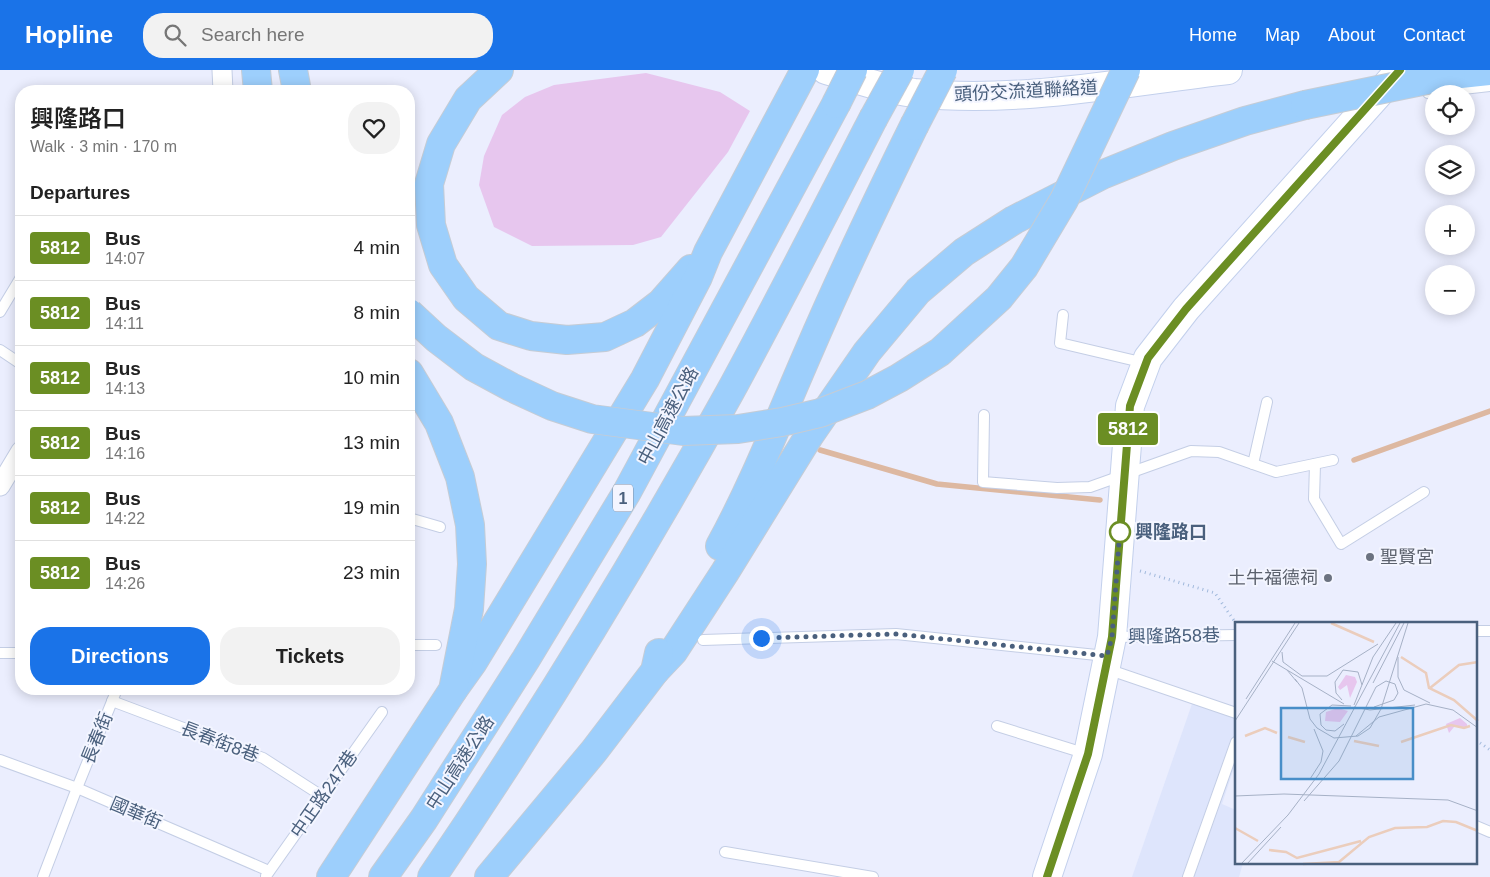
<!DOCTYPE html>
<html lang="en">
<head>
<meta charset="utf-8">
<style>
  :root { --surface:#fff; --page:#f2f2f2; --text:#222; --muted:#767676; --line:#e0e0e0; --accent:#1a73e8 }
  body { margin:0; font-family:Helvetica,"Noto Sans TC",sans-serif; background:var(--page); color:var(--text); height:100vh; display:flex; flex-direction:column; font-size:19px; white-space:nowrap }
  * { box-sizing:border-box; margin:0 }
  p { font-size:16px; color:var(--muted) }
  .icon { flex:none; width:28px; height:28px; fill:none; stroke:currentColor; stroke-width:2; stroke-linecap:round; stroke-linejoin:round }
  .map { position:relative; flex:1; overflow:hidden }
  .details { position:absolute; left:15px; top:15px; width:400px; height:610px; display:flex; flex-direction:column; background:var(--surface); border-radius:20px; box-shadow:0 2px 12px #0003 }
  .details>* { flex:none }
  .badge { padding:0 10px; border-radius:4px; font-size:18px; line-height:32px }
  .buttons { position:absolute; left:1425px; top:15px; display:grid; gap:10px }
  .buttons a { display:grid; place-items:center; width:50px; height:50px; border-radius:50%; background:var(--surface); box-shadow:0 2px 12px #0003; font-size:25px }
  .you { position:absolute; width:25px; height:25px; margin:-12px; border:4px solid #fff; border-radius:50%; background:#1a73e8; box-shadow:0 0 0 8px #1a73e833 }
  .map>.badge { position:absolute; translate:-50% -50%; box-shadow:0 0 0 2px #fff }
  h2 { padding:0 15px; font-size:19px; line-height:45px }
  .round { display:grid; place-items:center; flex:none; width:52px; height:52px; border-radius:20px; background:var(--page) }
  .head { display:flex; align-items:center; justify-content:space-between; height:85px; padding:0 15px }
  h1 { font-size:24px; font-weight:600; line-height:38px }
  .button { display:flex; gap:10px; margin-top:auto; padding:10px 15px }
  .button a { flex:1; height:58px; border-radius:20px; background:var(--accent); color:#fff; font-size:20px; font-weight:600; line-height:58px; text-align:center }
  .button a+a { background:var(--page); color:var(--text) }
  ul { padding:0; list-style:none }
  li { display:flex; align-items:center; gap:15px; height:65px; padding:0 15px; border-top:1px solid var(--line) }
  li div { flex:1 }
  li b { display:block; font-size:19px }
  li em { font-style:normal }
  li .badge { min-width:55px; font-weight:700; text-align:center }
  header { display:flex; align-items:center; gap:30px; box-sizing:border-box; height:70px; padding:0 25px; background:var(--accent); color:#fff }
  header strong { font-size:24px }
  nav { display:flex; gap:28px; margin-inline-start:auto; font-size:18px }
  .search { width:350px; height:45px; background:var(--page); display:flex; align-items:center; gap:12px; box-sizing:border-box; padding:0 18px; border-radius:20px; color:var(--muted); font-size:19px }
  .map>svg:first-child { display:block }
  .residential { fill:#dee5fc }
  .green { fill:#e7c6ee }
  .lines { fill:none; stroke-linecap:round; stroke-linejoin:round }
  .stream { stroke:#ddb8a1; stroke-width:5.5 }
  .lane-casing { stroke:#c4cee5; stroke-width:12 }
  .street-casing { stroke:#c4cee5; stroke-width:21 }
  .secondary-casing { stroke:#c3d0ec; stroke-width:30 }
  .highway-casing { stroke:#c5ccd5; stroke-width:30 }
  .path { stroke:#a1b9dc; stroke-width:3; stroke-dasharray:1 4; stroke-linecap:butt }
  .lane { stroke:#fff; stroke-width:10 }
  .street { stroke:#fff; stroke-width:19 }
  .secondary { stroke:#fff; stroke-width:28 }
  .highway { stroke:#9dcffc; stroke-width:28 }
  .highway-bridge-casing { stroke:#c5ccd5; stroke-width:30; stroke-linecap:butt }
  .highway-bridge { stroke:#9dcffc; stroke-width:28 }
  .line-casing { stroke:#fff; stroke-width:11 }
  .line { stroke:#6b8e23; stroke-width:8 }
  .walk { stroke:#4a607d; stroke-width:5; stroke-dasharray:0 9 }
  .stop-dot { fill:#fff; stroke:#6b8e23; stroke-width:2.5 }
  .worship-dot { fill:#6b7280; stroke:#f3f5ff; stroke-width:2 }
  .labels { text-anchor:middle; dominant-baseline:central; stroke-width:4; stroke-linejoin:round; paint-order:stroke }
  .shield { fill:#f3f5ff; stroke:#7d8da4; stroke-width:1 }
  .shield-label { font-size:16px; font-weight:bold; fill:#4a607d }
  .street-label { font-size:18px; fill:#4a607d; stroke:#f3f5ff }
  .stop-label { font-size:18px; font-weight:bold; fill:#4a607d; stroke:#f3f5ff; text-anchor:start }
  .worship-label { font-size:18px; fill:#5b616d; stroke:#f3f5ff; text-anchor:start }
  .inset-river { fill:none; stroke:#ebcdbc; stroke-width:2.5 }
  .inset-road { fill:none; stroke:#a6b1c6; stroke-width:1 }
  .view { fill:#488ec8; fill-opacity:0.15; stroke:#488ec8; stroke-width:2.5 }
  .inset-edge { fill:none; stroke:#4a607d; stroke-width:2.5 }
</style>
</head>
<body>
<header>
<strong>Hopline</strong>
<div class="search"><svg class="icon" aria-label="search" viewBox="0 0 24 24"><circle cx="10" cy="10" r="6"/><path d="M15 15l6 6"/></svg>Search here</div>
<nav><a>Home</a><a>Map</a><a>About</a><a>Contact</a></nav>
</header>
<div class="map">
<svg width="1490" height="807" viewBox="0 0 1490 807">
  <rect width="100%" height="100%" fill="#ebeefe"/>
  <path class="residential" d="M 1193,631 L 1236,649 L 1236,692 L 1222,734 L 1236,740 L 1236,793 L 1243,793 L 1239,807 L 1132,807 Z"/>
  <path class="green" d="M 646,3 L 720,22 L 750,41 L 728,82 L 661,167 L 633,175 L 532,176 L 494,157 L 479,115 L 484,86 L 502,45 L 525,27 L 554,15 Z"/>
  <g class="lines">
    <g class="stream">
      <path d="M 820,380 L 937,414 L 1100,430"/>
      <path d="M 1354,390 L 1490,341"/>
    </g>
    <g class="lane-casing">
      <g id="lane">
        <path d="M 1428,23 L 1490,16"/>
        <path d="M 0,242 L 21,207"/>
        <path d="M 1063,245 L 1060,273 L 1145,293"/>
        <path d="M 0,280 L 21,294"/>
        <path d="M 984,345 L 983,412 L 1057,418 L 1090,417 L 1191,381 L 1219,382 L 1276,402 L 1333,390"/>
        <path d="M 1253,394 L 1267,332"/>
        <path d="M 1315,394 L 1314,429 L 1341,474 L 1424,422"/>
        <path d="M 409,448 L 440,457"/>
        <path d="M 1476,561 L 1490,561"/>
        <path d="M 1113,567 L 1236,565"/>
        <path d="M 703,570 L 896,564 L 1106,586"/>
        <path d="M 409,575 L 436,575"/>
        <path d="M 0,583 L 21,583"/>
        <path d="M 1107,599 L 1236,643"/>
        <path d="M 112,631 L 263,688 L 322,726"/>
        <path d="M 997,656 L 1087,684"/>
        <path d="M 0,690 L 77,718 L 269,801"/>
        <path d="M 1476,756 L 1490,762"/>
        <path d="M 725,782 L 873,807"/>
        <path d="M 266,806 L 382,642"/>
        <path d="M 43,807 L 77,718 L 117,619"/>
        <path d="M 1188,807 L 1236,672"/>
      </g>
    </g>
    <g class="street-casing">
      <g id="street">
        <path d="M 222,0 L 223,21"/>
        <path d="M 0,416 L 21,381"/>
      </g>
    </g>
    <g class="secondary-casing">
      <g id="secondary">
        <path d="M 826,0 C 855,9 884,19 914,23 C 1019,34 1124,12 1228,0"/>
        <path d="M 1047,807 L 1088,684 L 1112,567 L 1130,336 L 1148,288 L 1186,239 L 1400,0"/>
      </g>
    </g>
    <g class="highway-casing">
      <g id="highway">
        <path d="M 256,0 L 258,21"/>
        <path d="M 293,0 L 297,21"/>
        <path d="M 499,0 L 468,29 L 441,74 L 429,114 L 431,155 L 443,195 L 466,228 L 499,256 L 531,266 L 567,270 L 605,267 L 635,253 L 661,233 L 691,199"/>
        <path d="M 1451,5 L 1490,1"/>
        <path d="M 720,476 C 754,414 780,347 808,283 C 841,206 877,131 914,56"/>
        <path d="M 655,601 L 673,582 L 725,502 L 809,366 L 867,282 L 918,221 L 964,182 L 1014,150 L 1104,104 L 1173,76 L 1245,51 L 1305,35"/>
        <path d="M 453,620 L 473,592 L 645,309 L 698,207 L 708,182 L 805,0"/>
        <path d="M 331,807 L 453,620 L 469,539 L 472,494 L 470,455 L 460,407 L 439,353 L 409,303"/>
        <path d="M 383,807 L 424,749 L 526,589 L 627,422 L 836,34"/>
        <path d="M 432,807 C 539,650 638,488 730,322 C 779,232 826,140 873,49"/>
        <path d="M 489,807 L 594,681 L 655,601 L 659,583"/>
      </g>
    </g>
    <g class="path">
      <path d="M 1140,501 L 1215,523 L 1235,552"/>
      <path d="M 1476,670 L 1490,680"/>
    </g>
    <use href="#lane" class="lane"/>
    <use href="#street" class="street"/>
    <use href="#secondary" class="secondary"/>
    <use href="#highway" class="highway"/>
    <g class="highway-bridge-casing">
      <g id="highway-bridge">
        <path d="M 836,34 L 853,0"/>
        <path d="M 1305,35 L 1451,5"/>
        <path d="M 873,49 L 900,0"/>
        <path d="M 914,56 L 943,0"/>
        <path d="M 409,243 L 436,268 L 474,297 L 511,317 L 552,336 L 592,349 L 683,361 L 738,359 L 782,352 L 820,343 L 867,325 L 899,308 L 940,282 L 999,228 L 1024,197 L 1064,130 L 1126,0"/>
      </g>
    </g>
    <use href="#highway-bridge" class="highway-bridge"/>
  </g>
  <g class="lines">
    <g class="line-casing">
      <path id="line" d="M 1047,807 L 1088,684 L 1112,567 L 1130,336 L 1148,288 L 1186,239 L 1400,0"/>
    </g>
    <use href="#line" class="line"/>
    <path class="walk" d="M 761,568 L 896,564 L 1107,586 L 1112,567 L 1120,459 L 1120,462"/>
  </g>
  <circle class="stop-dot" cx="1120" cy="462" r="10"/>
  <g class="worship-dot">
    <circle cx="1370" cy="487" r="5"/>
    <circle cx="1328" cy="508" r="5"/>
  </g>
  <g class="labels">
    <rect class="shield" x="613" y="414.5" width="20" height="27" rx="4"/>
    <g class="shield-label">
      <text x="623" y="428">1</text>
    </g>
    <g class="street-label">
      <text transform="translate(1026 21) rotate(-3)">頭份交流道聯絡道</text>
      <text transform="translate(668 346) rotate(-62)">中山高速公路</text>
      <text transform="translate(1174 566) rotate(-1)">興隆路58巷</text>
      <text transform="translate(97 668) rotate(-68)">長春街</text>
      <text transform="translate(220 672) rotate(21)">長春街8巷</text>
      <text transform="translate(460 693) rotate(-57)">中山高速公路</text>
      <text transform="translate(324 724) rotate(-55)">中正路247巷</text>
      <text transform="translate(136 743) rotate(23)">國華街</text>
    </g>
    <g class="stop-label">
      <text x="1135" y="462">興隆路口</text>
    </g>
    <g class="worship-label">
      <text x="1380" y="487">聖賢宮</text>
      <text x="1318" y="508" text-anchor="end">土牛福德祠</text>
    </g>
  </g>
  <g transform="translate(1235 552)">
    <rect width="242" height="242" fill="#ebeefe"/>
    <path d="M 111,53 L 120,55 L 122,60 L 115,76 L 112,63 L 105,68 L 103,65 ZM 103,86 L 113,89 L 105,100 L 90,99 L 91,90 ZM 225,96 L 232,102 L 232,105 L 219,105 L 214,111 L 211,102 Z" fill="#e7c6ee"/>
    <path class="inset-river" d="M 96,1 L 139,20M 166,35 L 191,51 L 194,66 L 219,78 L 243,99M 195,66 L 224,43 L 243,40M 10,114 L 30,106 L 42,111M 53,115 L 70,120M 119,119 L 144,124M 166,120 L 216,103 L 229,106 L 235,104M 0,206 L 23,219M 34,228 L 51,230 L 62,236 L 126,219M 68,242 L 104,240 L 134,215 L 160,206 L 192,205 L 208,199 L 221,200 L 243,209"/>
    <path class="inset-road" d="M 47,30 L 48,40 L 67,54M 163,35 L 163,55 L 169,68 L 195,81M 37,39 L 109,82M 52,48 L 62,60M 67,54 L 92,54 L 143,22M 60,57 L 67,66 L 75,97 L 82,106 L 99,116 L 123,114 L 135,106 L 146,87 L 173,1M 138,61 L 169,1M 11,77 L 60,1M 107,78 L 101,71 L 100,60 L 108,48 L 123,50 L 127,63M 191,82 L 218,88 L 243,106M 119,83 L 138,35 L 161,1M 119,85 L 135,88 L 180,83M 0,99 L 64,1M 109,102 L 100,109 L 91,108 L 86,103 L 85,92 L 97,83 L 116,84M 121,114 L 144,95 L 191,82M 75,157 L 86,140 L 88,129 L 79,107M 0,174 L 49,172 L 213,178 L 243,189M 69,179 L 104,139 L 141,65 L 151,59 L 160,62 L 163,71 L 159,78 L 139,85M 6,242 L 53,193 L 84,152 L 165,1M 12,242 L 46,205"/>
    <path class="view" d="M 46,86 L 178,86 L 178,157 L 46,157 Z"/>
    <rect width="242" height="242" class="inset-edge"/>
  </g>
</svg>
<div class="buttons">
<a><svg class="icon" aria-label="locate" viewBox="0 0 24 24"><circle cx="12" cy="12" r="6"/><path d="M12 2v4M12 18v4M2 12h4M18 12h4"/></svg></a>
<a><svg class="icon" aria-label="layers" viewBox="0 0 24 24"><path d="M12 4l9 5-9 5-9-5zM3 14l9 5 9-5"/></svg></a>
<a>+</a>
<a>−</a>
</div>
<div class="you" style="left:761px;top:568px"></div>
<b class="badge" style="left:1128px;top:359px;background:#6b8e23;color:#fff">5812</b>
<section class="details">
<div class="head"><div><h1>興隆路口</h1><p>Walk · 3 min · 170 m</p></div><a class="round"><svg class="icon" aria-label="heart" viewBox="0 0 24 24"><path d="M12 20l-8-8c-3-5 5-10 8-4 3-6 11-1 8 4z"/></svg></a></div>
<h2>Departures</h2>
<ul>
<li><span class="badge" style="background:#6b8e23;color:#fff">5812</span><div><b>Bus</b><p>14:07</p></div><em>4 min</em></li>
<li><span class="badge" style="background:#6b8e23;color:#fff">5812</span><div><b>Bus</b><p>14:11</p></div><em>8 min</em></li>
<li><span class="badge" style="background:#6b8e23;color:#fff">5812</span><div><b>Bus</b><p>14:13</p></div><em>10 min</em></li>
<li><span class="badge" style="background:#6b8e23;color:#fff">5812</span><div><b>Bus</b><p>14:16</p></div><em>13 min</em></li>
<li><span class="badge" style="background:#6b8e23;color:#fff">5812</span><div><b>Bus</b><p>14:22</p></div><em>19 min</em></li>
<li><span class="badge" style="background:#6b8e23;color:#fff">5812</span><div><b>Bus</b><p>14:26</p></div><em>23 min</em></li>
</ul>
<div class="button"><a>Directions</a><a>Tickets</a></div>
</section>
</div>
</body>
</html>
